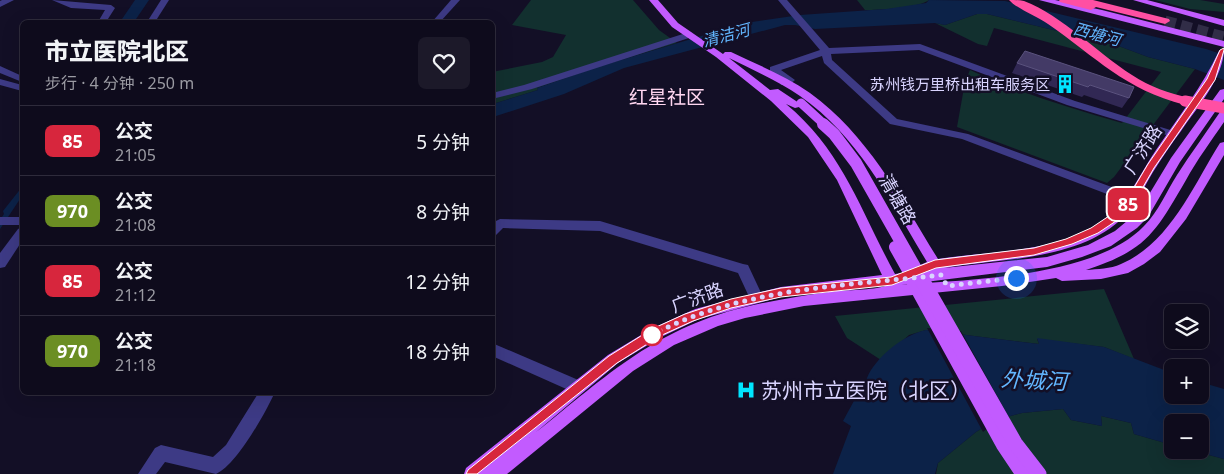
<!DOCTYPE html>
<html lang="zh">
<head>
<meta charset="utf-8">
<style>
  :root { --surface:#0e0b1c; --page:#1c1929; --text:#f1f3f6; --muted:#9b9ba3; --line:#2e2b3b }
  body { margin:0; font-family:"Noto Sans","Noto Sans SC",sans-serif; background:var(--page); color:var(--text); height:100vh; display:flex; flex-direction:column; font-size:19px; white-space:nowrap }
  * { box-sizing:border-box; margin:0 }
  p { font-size:16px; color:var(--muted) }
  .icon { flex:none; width:28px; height:28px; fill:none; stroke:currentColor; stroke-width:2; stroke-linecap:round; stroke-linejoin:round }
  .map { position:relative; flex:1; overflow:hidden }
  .drawer { position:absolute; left:20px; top:20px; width:475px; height:375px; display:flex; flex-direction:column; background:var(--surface); border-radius:8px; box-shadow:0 5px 20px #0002,0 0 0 1px var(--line) }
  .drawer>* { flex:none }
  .badge { padding:0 10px; border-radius:8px; font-size:18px; line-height:32px }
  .buttons { position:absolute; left:1164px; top:304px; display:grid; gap:10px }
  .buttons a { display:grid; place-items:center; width:45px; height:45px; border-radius:8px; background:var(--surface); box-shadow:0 5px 20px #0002,0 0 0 1px var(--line); font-size:25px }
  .you { position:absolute; width:25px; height:25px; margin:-12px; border:4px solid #fff; border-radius:50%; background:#1a73e8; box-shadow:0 0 0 8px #1a73e833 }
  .map>.badge { position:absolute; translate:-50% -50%; box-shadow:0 0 0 2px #fff }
  .round { display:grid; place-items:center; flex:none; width:52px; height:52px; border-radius:8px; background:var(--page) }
  .summary { display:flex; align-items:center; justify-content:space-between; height:85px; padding:0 25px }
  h1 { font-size:24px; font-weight:800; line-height:38px }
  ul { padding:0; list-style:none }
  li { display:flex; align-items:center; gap:15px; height:70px; padding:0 25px; border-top:1px solid var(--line) }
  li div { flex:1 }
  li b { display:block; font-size:19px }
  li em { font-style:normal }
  li .badge { min-width:55px; font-weight:700; text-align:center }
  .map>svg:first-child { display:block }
  .green { fill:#12302f }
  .water { fill:#0c2248 }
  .pier { fill:#130f26 }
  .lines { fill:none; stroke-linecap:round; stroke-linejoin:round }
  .highway-tunnel { stroke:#312d47; stroke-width:11; stroke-dasharray:11 5.5; stroke-linecap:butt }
  .minor { fill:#3d3a85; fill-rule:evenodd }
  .major { fill:#c25bff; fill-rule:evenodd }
  .highway { fill:#ff4fa3; fill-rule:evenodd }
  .major-bridge-far2 { stroke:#c25bff; stroke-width:9 }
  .major-bridge-far1 { stroke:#c25bff; stroke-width:12 }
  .major-bridge { stroke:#c25bff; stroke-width:15 }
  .highway-bridge { stroke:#ff4fa3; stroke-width:11 }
  .wall { fill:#312854 }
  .building { fill:#433a66; stroke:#5a527e }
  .line { fill:#d7263d; stroke:#fff }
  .walk { stroke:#d9d4ff; stroke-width:5; stroke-dasharray:0 9 }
  .stop-dot { fill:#fff; stroke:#d7263d; stroke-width:2.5 }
  .labels { text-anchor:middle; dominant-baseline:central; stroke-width:5; stroke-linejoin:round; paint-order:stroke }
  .far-poi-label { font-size:15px; fill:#d9d4ff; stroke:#130f26; text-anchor:end }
  .far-water-label { font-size:16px; font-style:italic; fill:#62b6ff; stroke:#130f26 }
  .street-label { font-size:18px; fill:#d9d4ff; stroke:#130f26 }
  .neighbourhood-label { font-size:19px; fill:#ffd6f0; stroke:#130f26 }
  .near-poi-label { font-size:21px; fill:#d9d4ff; stroke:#130f26; text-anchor:start }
  .near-water-label { font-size:22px; font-style:italic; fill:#62b6ff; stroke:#130f26 }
</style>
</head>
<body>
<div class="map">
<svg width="1224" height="474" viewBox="0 0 1224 474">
  <rect width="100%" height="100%" fill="#130f26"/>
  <g class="green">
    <path d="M 531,0 L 633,0 L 659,30 L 677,43 L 594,68 L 537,88 L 538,90 L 493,104 L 492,72 L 542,62 L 553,57 L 566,35 L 512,25 Z"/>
    <path d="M 857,0 L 929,0 C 918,8 880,10 865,10 Z"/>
    <path d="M 1155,0 L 1200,0 L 1224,4 L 1224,12 L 1190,9 Z"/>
    <path d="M 977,14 L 987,14 L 1116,45 L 1148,57 L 1195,69 L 1114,177 L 1107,183 L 957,127 L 965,82 L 970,70 C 1019,93 1070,108 1122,123 L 1161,72 L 994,28 L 987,46 L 978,44 L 935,23 L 945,25 Z"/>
    <path d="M 1104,289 L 1134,359 L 1104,347 L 1037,339 L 1039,344 L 926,330 L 909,335 L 881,360 L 847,338 L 835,316 Z"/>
    <path d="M 1063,409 L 1071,420 L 1102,426 L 1101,416 L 1131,423 L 1134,434 L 1172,445 L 1172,450 L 1190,450 L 1224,459 L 1224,474 L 936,474 L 938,463 L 976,432 L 995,420 L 1022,413 Z"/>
  </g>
  <g class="water">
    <path d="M 135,0 L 149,0 L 134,22 L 120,22 Z"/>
    <path d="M 929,0 L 1005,1 L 1206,49 L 1224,55 L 1224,80 L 1195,69 L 1148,57 L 1116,45 L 987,14 L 977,14 L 945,25 L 935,23 L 815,29 L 795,25 L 785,25 L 624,68 L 564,94 L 493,117 L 493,104 L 538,90 L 537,88 L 594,68 L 745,23 L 800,15 L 886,9 L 926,3 Z"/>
    <path d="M 22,187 L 22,196 L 0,229 L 0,220 L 4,214 L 3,211 Z"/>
    <path d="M 926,330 L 1039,344 L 1037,338 L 1104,347 L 1172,373 L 1172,395 L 1200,395 L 1200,382 L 1224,389 L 1224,459 L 1190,450 L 1200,450 L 1200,422 L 1172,422 L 1172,445 L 1134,434 L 1131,423 L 1101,416 L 1102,426 L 1071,420 L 1063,409 L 1022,413 L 995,420 L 976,432 L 938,463 L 935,474 L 833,474 L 851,426 L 843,421 L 855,399 L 861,401 C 863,393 864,385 867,378 C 875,358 904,334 926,330 Z"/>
  </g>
  <path class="pier" d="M 927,328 L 961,331 L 1010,419 L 996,422 L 983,432 Z"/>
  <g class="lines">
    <path class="highway-tunnel" d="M 1165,21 L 1224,37"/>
    <g class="minor">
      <path d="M 2,0 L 14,0 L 0,7 L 0,1 Z"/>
      <path d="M 52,0 L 111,5 L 115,8 L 106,22 L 98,22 L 105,10 L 71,8 Z"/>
      <path d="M 161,0 L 169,0 L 155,22 L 147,22 Z"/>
      <path d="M 451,0 L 460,0 L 440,22 L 432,22 Z"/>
      <path d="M 778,0 L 787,0 L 829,48 L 920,44 L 1075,101 L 1177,132 L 1178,134 L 1173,137 L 1067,105 L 919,50 L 831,54 L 832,60 L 897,119 L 968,134 L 1136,196 L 1138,199 L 1132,203 L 1128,202 L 962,139 L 890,124 L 824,63 L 822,56 L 781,70 L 795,80 L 789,85 L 781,85 L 780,83 L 783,80 L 770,71 L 770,67 L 820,50 Z"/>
      <path d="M 689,32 L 692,33 L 692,37 L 532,89 L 492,99 L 492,93 L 524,85 Z"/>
      <path d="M 0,66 L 22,76 L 22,82 L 0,73 Z"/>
      <path d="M 0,79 L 22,85 L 22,91 L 0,85 Z"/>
      <rect x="0" y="217" width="22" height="8"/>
      <path d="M 500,219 L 600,221 L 743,264 L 748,265 L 763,297 L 761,301 L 756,302 L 751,301 L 738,273 L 600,231 L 503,228 L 496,235 L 492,236 L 492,223 Z"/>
      <path d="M 22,227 L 22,241 L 5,267 L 0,268 L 0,253 L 18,229 Z"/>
      <path d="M 492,343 L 583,382 L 586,387 L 583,392 L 578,394 L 573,392 L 492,356 Z"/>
      <path d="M 259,392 L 275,392 C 266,412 236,466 216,474 L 165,462 L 156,474 L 138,474 L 155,448 L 161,445 L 213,457 L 226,445 Z"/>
    </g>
    <g class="major">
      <path d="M 649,0 L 658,0 L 678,23 L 723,54 L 725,52 L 731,52 C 758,65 786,76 810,93 C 868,135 901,199 938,259 C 996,250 1074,254 1118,207 C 1133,191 1143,169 1156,150 C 1178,118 1202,87 1219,51 L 1224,48 C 1224,78 1197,107 1181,131 C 1171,144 1162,158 1153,172 C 1145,185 1139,199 1129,211 C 1087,261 1002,258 944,268 L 1047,257 L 1088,245 L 1115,231 L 1139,211 L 1171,158 L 1220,90 L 1224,89 L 1224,99 L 1180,162 L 1148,217 L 1137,228 L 1111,246 L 1082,257 L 1047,267 L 901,285 C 970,279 1094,278 1144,226 C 1159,211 1166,192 1177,175 C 1191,153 1206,133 1220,112 L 1224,111 L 1224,122 C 1211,141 1197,160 1186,180 C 1155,233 1147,250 1086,270 C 1098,269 1110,269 1121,264 C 1170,243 1193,186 1220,143 L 1224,142 L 1224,155 L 1186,219 L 1160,252 L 1144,264 L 1128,273 L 1101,279 L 1062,281 L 1056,278 L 1002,286 L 804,306 L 745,318 L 718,326 L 674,345 L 633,371 L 507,474 L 464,474 L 466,468 L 608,355 L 651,329 L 695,309 L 781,287 L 882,275 L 837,180 L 808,137 L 771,101 L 716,57 L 672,27 ZM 729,58 C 753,70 778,81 800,96 C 859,137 891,202 927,262 L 902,273 L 895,274 C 861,212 843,151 786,104 L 795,108 L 799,107 L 800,105 L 799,103 L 778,89 L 770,90 ZM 887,285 C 878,290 849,290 836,291 C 805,295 775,300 745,307 C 651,330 602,380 529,438 L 618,363 L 661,337 L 699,319 L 781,297 Z"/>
      <path d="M 1039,0 L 1055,0 L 1102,10 L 1224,41 L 1224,47 Z"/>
      <path d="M 1133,0 L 1147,0 L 1224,20 L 1224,26 Z"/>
    </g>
    <g class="highway">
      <path d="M 1009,0 C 1014,0 1019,0 1024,1 C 1063,16 1097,53 1132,75 C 1150,87 1169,93 1189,98 L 1191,101 L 1185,105 C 1124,89 1097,58 1048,24 C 1037,16 1017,9 1009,0 Z"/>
      <path d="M 1059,0 L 1093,0 L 1169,19 L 1170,21 L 1165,24 L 1096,7 L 1091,10 L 1060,2 Z"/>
    </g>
    <path class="major-bridge-far2" d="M 801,103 L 825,125"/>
    <g class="major-bridge-far1">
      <path d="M 823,124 L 834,134 L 856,163 L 923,281"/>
      <path d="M 895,247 L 914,281"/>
    </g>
    <g class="major-bridge">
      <path d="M 913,280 L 1003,444 L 1023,474"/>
      <path d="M 922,280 L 1015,443 L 1039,474"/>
    </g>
    <path class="highway-bridge" d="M 1185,101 L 1224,108"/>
  </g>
  <path class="wall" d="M 1017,63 L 1134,87 L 1129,98 L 1122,108 L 1084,95 L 1082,97 L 1012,73 Z"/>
  <path class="building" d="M 1025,51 L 1134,87 L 1129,98 L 1090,85 L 1088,87 L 1017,63 Z"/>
  <path class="line" d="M 1224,48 L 1224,50 L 1215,80 L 1154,168 L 1135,201 L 1122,217 L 1098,233 L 1072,244 L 1034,255 L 936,268 L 892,285 L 781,297 L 731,308 L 693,321 L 660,336 L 617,363 L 477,474 L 466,474 L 468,470 L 609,356 L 652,329 L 685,314 L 731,299 L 781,288 L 891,277 L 935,260 L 1034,248 L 1066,239 L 1091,228 L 1115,212 L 1129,196 L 1148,164 L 1207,79 L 1220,50 Z"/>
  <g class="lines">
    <path class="walk" d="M 652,335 L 648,337 C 738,288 842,286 941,275 L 947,286 L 1016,278"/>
  </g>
  <defs>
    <g id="building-bare" transform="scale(1.5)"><path d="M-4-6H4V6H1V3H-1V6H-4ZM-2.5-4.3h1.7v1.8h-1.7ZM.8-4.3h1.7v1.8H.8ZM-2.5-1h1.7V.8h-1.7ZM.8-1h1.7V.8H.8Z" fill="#00e5ff" stroke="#130f26" stroke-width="2.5" paint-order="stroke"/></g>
    <g id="hospital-bare" transform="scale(1.5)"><path d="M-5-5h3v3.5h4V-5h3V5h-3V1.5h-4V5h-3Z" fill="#00e5ff" stroke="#130f26" stroke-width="2.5" paint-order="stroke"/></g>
  </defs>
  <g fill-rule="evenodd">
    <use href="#building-bare" x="1065" y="84"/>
    <use href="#hospital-bare" x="746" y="390"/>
  </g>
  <circle class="stop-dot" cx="652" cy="335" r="10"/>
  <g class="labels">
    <g class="far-poi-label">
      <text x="1050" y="84">苏州钱万里桥出租车服务区</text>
    </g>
    <g class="far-water-label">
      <text transform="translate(1097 34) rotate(15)">西塘河</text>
      <text transform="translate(726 35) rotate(-15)">清洁河</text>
    </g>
    <g class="street-label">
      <text transform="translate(1142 149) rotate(-57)">广济路</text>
      <text transform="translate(898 199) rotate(60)">清塘路</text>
      <text transform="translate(697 297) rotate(-20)">广济路</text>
    </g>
    <g class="neighbourhood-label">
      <text x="667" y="97">红星社区</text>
    </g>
    <g class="near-poi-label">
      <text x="761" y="390">苏州市立医院（北区）</text>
    </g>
    <g class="near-water-label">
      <text transform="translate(1034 379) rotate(3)">外城河</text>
    </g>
  </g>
</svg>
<div class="buttons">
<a><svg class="icon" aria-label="layers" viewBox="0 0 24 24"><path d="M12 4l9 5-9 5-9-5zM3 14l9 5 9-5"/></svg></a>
<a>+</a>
<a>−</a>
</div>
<div class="you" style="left:1016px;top:278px"></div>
<b class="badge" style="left:1128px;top:204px;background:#d7263d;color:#fff">85</b>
<section class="drawer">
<div class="summary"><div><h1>市立医院北区</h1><p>步行 · 4 分钟 · 250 m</p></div><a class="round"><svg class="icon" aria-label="heart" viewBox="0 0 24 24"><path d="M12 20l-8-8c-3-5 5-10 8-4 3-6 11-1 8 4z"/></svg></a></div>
<ul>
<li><span class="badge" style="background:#d7263d;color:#fff">85</span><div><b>公交</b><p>21:05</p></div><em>5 分钟</em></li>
<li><span class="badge" style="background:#6b8e23;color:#fff">970</span><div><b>公交</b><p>21:08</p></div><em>8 分钟</em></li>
<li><span class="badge" style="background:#d7263d;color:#fff">85</span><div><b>公交</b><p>21:12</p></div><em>12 分钟</em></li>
<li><span class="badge" style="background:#6b8e23;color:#fff">970</span><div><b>公交</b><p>21:18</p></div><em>18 分钟</em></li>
</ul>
</section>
</div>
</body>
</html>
